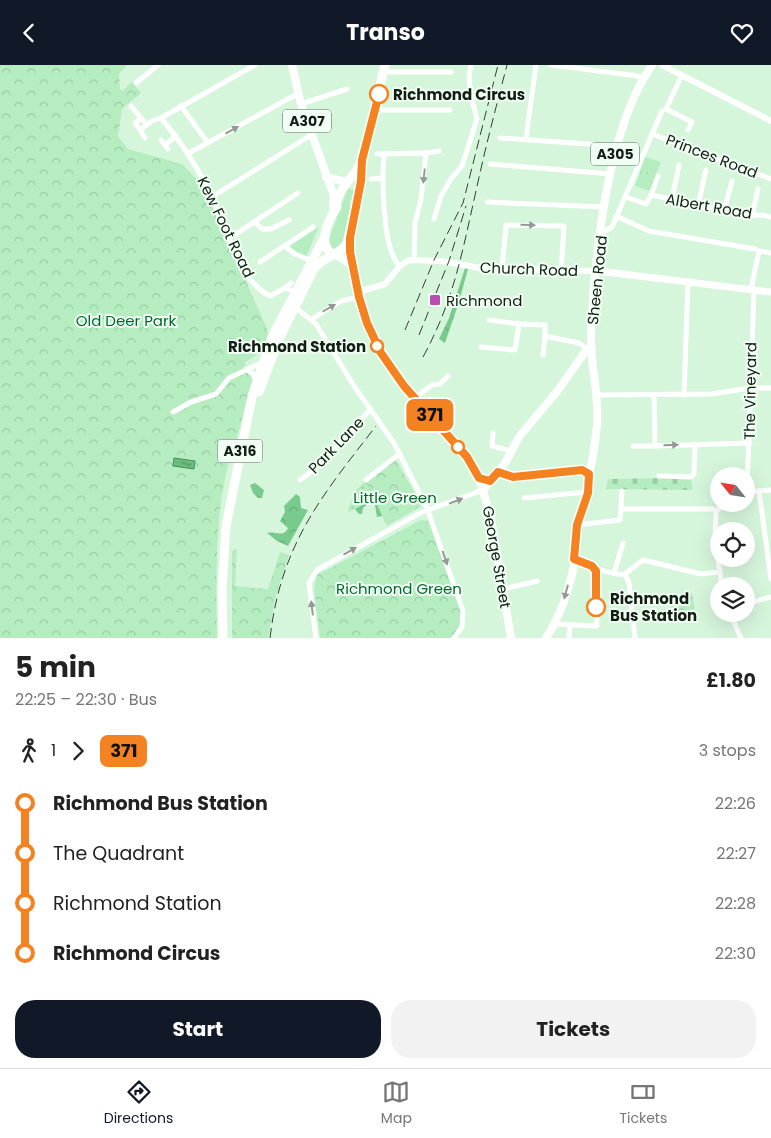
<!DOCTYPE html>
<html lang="en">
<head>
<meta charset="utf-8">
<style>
  :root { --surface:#fff; --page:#f2f2f2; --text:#222; --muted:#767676; --line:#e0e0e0; --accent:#111827 }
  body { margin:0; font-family:Poppins,sans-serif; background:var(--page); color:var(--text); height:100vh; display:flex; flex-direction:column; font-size:19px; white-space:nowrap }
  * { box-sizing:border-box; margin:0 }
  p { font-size:16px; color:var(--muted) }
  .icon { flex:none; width:28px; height:28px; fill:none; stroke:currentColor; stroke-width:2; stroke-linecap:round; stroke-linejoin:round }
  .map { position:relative; height:573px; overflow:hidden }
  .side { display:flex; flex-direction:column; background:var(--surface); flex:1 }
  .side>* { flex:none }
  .badge { padding:0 10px; border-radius:8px; font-size:18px; line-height:32px }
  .needle { width:32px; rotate:300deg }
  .tools { position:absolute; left:710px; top:402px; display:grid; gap:10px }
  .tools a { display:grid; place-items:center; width:45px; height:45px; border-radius:50%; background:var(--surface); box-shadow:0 5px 20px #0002; font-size:25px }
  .map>.badge { position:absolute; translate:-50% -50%; box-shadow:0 0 0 2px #fff }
  .legs { display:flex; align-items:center; gap:8px; height:55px; padding:0 15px; font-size:16px }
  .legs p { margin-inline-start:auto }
  .summary { display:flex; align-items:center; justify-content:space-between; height:85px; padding:0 15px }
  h1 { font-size:28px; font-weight:700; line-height:38px }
  .action { display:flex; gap:10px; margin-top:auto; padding:10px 15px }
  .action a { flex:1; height:58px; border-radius:20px; background:var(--accent); color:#fff; font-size:20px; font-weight:700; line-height:58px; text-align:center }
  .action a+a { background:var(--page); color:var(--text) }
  ul { padding:0 15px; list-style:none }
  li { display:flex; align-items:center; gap:18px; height:50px; font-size:19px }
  li i { display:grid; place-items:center; width:8px; height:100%; margin:0 6px; background:currentColor }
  li i::after { content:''; width:12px; height:12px; margin:-6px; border:4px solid; border-radius:50%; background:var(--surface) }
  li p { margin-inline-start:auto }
  li:first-child i { background:linear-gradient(#0000 50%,currentColor 0) }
  li:last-child i { background:linear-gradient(currentColor 50%,#0000 0) }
  header { display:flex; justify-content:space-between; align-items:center; height:65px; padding:0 15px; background:var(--accent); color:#fff; font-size:22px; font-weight:700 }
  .dock { display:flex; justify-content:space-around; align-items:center; height:70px; border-top:1px solid var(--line); background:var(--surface); font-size:14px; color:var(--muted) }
  .dock a { display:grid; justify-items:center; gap:2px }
  .dock .on { color:var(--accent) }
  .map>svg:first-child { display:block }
  .grass { fill:#b5edc1 }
  .forest { fill:url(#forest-crowns) }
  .cemetery { fill:url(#cemetery-stones) }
  .park { fill:url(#park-crowns) }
  .garden { fill:url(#garden-dots) }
  .water { fill:url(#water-ripples); stroke:#4e8c5e }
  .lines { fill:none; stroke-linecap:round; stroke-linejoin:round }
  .minor { stroke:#fff; stroke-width:5 }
  .tertiary { stroke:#fff; stroke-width:6 }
  .secondary { stroke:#fff; stroke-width:7 }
  .primary { stroke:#fff; stroke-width:8 }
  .trunk { stroke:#fff; stroke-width:9 }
  .rail { stroke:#313f33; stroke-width:1; stroke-dasharray:10 5; stroke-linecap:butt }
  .oneway { fill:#949995 }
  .line-1-casing { stroke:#fff; stroke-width:11 }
  .line-1 { stroke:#f58220; stroke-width:8 }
  .stop-1-dot { fill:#fff; stroke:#f58220; stroke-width:2.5 }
  .poi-dot { fill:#b84eb0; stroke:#f1fef3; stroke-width:2 }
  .labels { text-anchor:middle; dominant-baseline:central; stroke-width:4; stroke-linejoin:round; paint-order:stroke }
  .shield { fill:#f1fef3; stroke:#556057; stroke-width:1 }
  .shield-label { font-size:14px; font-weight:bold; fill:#121d14 }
  .stop-label { font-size:15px; font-weight:bold; fill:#121d14; stroke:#f1fef3; text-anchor:start }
  .street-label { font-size:15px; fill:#121d14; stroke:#f1fef3 }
  .poi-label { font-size:15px; fill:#121d14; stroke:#f1fef3; text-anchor:start }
  .park-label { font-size:15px; fill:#036830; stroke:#f1fef3 }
</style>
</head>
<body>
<header><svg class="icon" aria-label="back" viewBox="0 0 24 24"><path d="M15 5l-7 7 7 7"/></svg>Transo<svg class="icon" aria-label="heart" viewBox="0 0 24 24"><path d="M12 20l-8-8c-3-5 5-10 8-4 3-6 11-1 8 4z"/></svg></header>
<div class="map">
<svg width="771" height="573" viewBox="0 0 771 573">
  <defs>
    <pattern id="forest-crowns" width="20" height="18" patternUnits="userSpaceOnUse" patternTransform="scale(1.25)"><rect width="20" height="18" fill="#78cb8d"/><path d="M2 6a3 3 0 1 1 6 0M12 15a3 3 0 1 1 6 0" fill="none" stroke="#67ae79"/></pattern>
    <pattern id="cemetery-stones" width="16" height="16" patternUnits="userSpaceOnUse" patternTransform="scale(1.25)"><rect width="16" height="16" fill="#b5edc1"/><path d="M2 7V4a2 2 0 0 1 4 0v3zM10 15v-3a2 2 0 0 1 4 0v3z" fill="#9bcba5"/></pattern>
    <pattern id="park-crowns" width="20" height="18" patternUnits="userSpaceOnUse" patternTransform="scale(1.25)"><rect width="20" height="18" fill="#b5edc1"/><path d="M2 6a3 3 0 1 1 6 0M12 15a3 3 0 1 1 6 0" fill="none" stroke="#9bcba5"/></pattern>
    <pattern id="garden-dots" width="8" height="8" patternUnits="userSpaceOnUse" patternTransform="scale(1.25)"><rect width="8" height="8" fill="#b5edc1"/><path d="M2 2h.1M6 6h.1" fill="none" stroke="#9bcba5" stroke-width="1.8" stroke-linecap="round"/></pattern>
    <pattern id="water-ripples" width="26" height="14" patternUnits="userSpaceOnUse" patternTransform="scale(1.25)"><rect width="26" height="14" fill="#68bc7e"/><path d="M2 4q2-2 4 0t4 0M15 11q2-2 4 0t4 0" fill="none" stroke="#549866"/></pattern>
  </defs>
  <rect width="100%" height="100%" fill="#d6f6dc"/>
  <g class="grass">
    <path d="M 645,92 L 661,97 L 656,110 L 641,105 Z"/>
    <path d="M 348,123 L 355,126 L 350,137 L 347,136 L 350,138 L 350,149 L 344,176 L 334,185 L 330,183 L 328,177 Z"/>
    <path d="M 319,162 L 306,192 L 291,185 L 290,181 Z"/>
  </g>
  <g class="forest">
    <path d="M 465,203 L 468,204 L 458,240 L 445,278 L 439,274 L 449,253 Z"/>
    <path d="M 369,415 L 383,451 L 377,452 L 375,440 L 370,437 L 363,443 L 362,449 L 359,449 L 354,443 L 364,418 Z"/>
    <path d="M 255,418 L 264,425 L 262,433 L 258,433 L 253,428 L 250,420 Z"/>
    <path d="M 296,429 L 300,432 L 301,443 L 308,445 L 288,481 L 277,476 L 267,468 C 276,466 283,473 288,463 L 280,456 L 285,447 L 284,441 Z"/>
  </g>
  <path class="cemetery" d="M 659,413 L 691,413 L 693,425 L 606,424 L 608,414 Z"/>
  <g class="park">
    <path d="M 0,0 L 127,0 L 119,9 L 120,24 L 122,26 L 132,17 L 141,28 L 122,44 L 118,71 L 128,84 L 182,99 L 205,123 L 267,264 C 272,281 257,290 244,298 L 254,311 C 245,333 243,358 234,381 C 214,436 216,513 217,573 L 0,573 Z"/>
    <path d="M 641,105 L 656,110 L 650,126 L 635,121 Z"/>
    <path d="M 396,395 L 420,437 L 421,441 L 387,461 L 366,416 Z"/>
    <path d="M 421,455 L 428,456 L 461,546 L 461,560 L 453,573 L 320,573 L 314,523 L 317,510 Z"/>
    <path d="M 237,484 L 235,521 L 268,524 L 280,487 L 289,490 L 276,530 L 268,573 L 232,573 L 232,486 Z"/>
    <path d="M 692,528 L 695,544 L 673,549 L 669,533 Z"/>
  </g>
  <path class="garden" d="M 366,416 L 374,434 L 349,447 L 348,444 L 357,424 Z"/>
  <path class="water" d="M 174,393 L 195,396 L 194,404 L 173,401 Z"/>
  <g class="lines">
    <g class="minor">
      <path d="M 551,0 L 638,11 L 643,13"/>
      <path d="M 384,7 L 451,7"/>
      <path d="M 682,10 L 666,44 L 692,57 L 688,65"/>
      <path d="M 136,18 L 158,0"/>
      <path d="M 301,39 L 347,24"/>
      <path d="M 131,41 L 147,60"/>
      <path d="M 181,41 L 208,78"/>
      <path d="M 375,45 L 450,45"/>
      <path d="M 161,53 C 179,74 193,95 206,120 C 222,152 236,215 270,231 L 285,223 L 295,227"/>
      <path d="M 140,65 L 135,58 L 141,53"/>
      <path d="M 652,69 L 771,114"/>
      <path d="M 145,73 L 140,65 L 152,56 L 161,53 L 255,0"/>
      <path d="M 500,73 L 617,81"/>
      <path d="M 526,74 L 536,0"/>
      <path d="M 161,75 L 168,84"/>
      <path d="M 165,80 L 176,71"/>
      <path d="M 189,88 L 299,28"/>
      <path d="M 426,88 L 439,86"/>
      <path d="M 377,89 L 426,88 L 421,134 L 415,158 L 414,195"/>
      <path d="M 384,90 C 382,113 382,186 400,201"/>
      <path d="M 490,99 L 611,109"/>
      <path d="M 371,114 L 382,113"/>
      <path d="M 651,130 L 658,111"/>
      <path d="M 212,132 L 311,70"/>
      <path d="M 625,132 L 646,139 L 651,130 L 749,151 L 762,150 L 771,152"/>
      <path d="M 672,134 L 679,100"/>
      <path d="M 487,137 L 605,142"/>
      <path d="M 698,140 L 706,105"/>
      <path d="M 724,146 L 732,116"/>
      <path d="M 616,151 L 649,166 L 755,184"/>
      <path d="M 752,151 L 758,124"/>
      <path d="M 434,154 L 441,131 L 451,114 L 462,101 L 477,54 L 471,31 L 469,11 L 471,0"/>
      <path d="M 255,157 L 262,164 L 271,164 L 289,155"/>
      <path d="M 601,168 L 612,162 L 662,46"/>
      <path d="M 230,173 L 298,128"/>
      <path d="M 285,181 L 295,189 L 312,196"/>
      <path d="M 260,197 L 313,162"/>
      <path d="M 502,204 L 506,160 L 564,161 L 561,206"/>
      <path d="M 285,223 L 291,218"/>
      <path d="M 751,224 L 759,186 L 771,188"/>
      <path d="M 295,242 L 316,259 L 354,321 L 394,378 L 427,443 L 463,546 L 462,562 L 454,573"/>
      <path d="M 312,254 L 341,236 L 359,232"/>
      <path d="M 519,259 L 545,260 L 545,271 L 579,278 L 587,284"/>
      <path d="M 481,282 L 515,285 L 519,259 L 489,255"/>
      <path d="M 543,290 L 545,271"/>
      <path d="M 246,304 L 253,309 L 256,316"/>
      <path d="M 598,330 L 712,329 L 750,323 L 771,323"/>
      <path d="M 654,330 L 655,381 L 750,378"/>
      <path d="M 684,330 L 688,217"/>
      <path d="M 415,333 L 432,320 L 440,319 L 448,311"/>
      <path d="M 173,347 L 191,337 L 216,329 L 229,313 L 265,296"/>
      <path d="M 493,368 L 492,381 L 512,386"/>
      <path d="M 633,381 L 655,381"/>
      <path d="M 659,411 L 691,412 L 694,409 L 695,379"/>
      <path d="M 300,415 L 315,404 L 371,344"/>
      <path d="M 366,415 L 398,390"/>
      <path d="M 759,426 L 771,514"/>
      <path d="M 746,427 L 771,425"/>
      <path d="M 747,427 L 754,225"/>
      <path d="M 524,433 L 587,427"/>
      <path d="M 622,444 L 713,444 L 716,446"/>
      <path d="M 577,460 L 620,455 L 622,426"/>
      <path d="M 574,494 C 583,499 617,512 625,509"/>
      <path d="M 614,508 L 623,478"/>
      <path d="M 625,509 L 643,495 L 701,509 L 719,507"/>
      <path d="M 625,509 L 629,518 L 635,573"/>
      <path d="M 722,521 L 715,475 L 716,446 L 725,439"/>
      <path d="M 503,524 L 537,516"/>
      <path d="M 746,539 L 771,532"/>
      <path d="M 730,549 L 741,573"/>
      <path d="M 555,559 L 597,561 L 595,503"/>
      <path d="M 316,573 L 309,518 L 317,505 L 420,448 L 483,425"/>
      <path d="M 569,573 L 570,560"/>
    </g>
    <g class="tertiary">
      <path d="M 662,0 L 771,56"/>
      <path d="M 358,227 L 385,219 L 400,201 L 409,195 L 442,196 L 480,203 L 597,206"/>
    </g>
    <path class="secondary" d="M 597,206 L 771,227"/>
    <g class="primary">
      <path d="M 292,0 L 301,39 L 334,131 L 333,141"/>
      <path d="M 326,112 L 346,117"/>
      <path d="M 350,173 L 350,187 L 362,242 L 381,288 L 404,321 L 467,392 L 479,413 L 491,453 L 511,573"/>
      <path d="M 335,189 L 353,201"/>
      <path d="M 498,407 L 513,412 L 579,405 L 589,409"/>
      <path d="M 483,425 L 505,398 L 519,372 L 559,324 L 587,284 L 592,283"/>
      <path d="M 546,573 C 562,548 572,517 576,487 C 577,479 575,470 576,461 C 579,450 584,439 587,429 C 589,422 588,416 589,410 C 593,394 595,378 597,361 C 600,331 590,301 591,271 C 594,193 607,64 652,0"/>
    </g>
    <g class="trunk">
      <path d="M 334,146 C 340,117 352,118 362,95 L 385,0"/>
      <path d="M 334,190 C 316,180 328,155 337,142"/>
      <path d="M 259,327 L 280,272 L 314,204 C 323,191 339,191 347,178 L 361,116 L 362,95"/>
      <path d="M 223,573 L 222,525 L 226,461 L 252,332 L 272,272 L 323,175"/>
    </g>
    <g class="rail">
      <path d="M 405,265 L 434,195 L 463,138 L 498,0"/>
      <path d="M 419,270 L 449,196 L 466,141"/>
      <path d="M 423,292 C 454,235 462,188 476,126 C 485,84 496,42 507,0"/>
      <path d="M 270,573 C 281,479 321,432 376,361"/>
    </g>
  </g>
  <defs><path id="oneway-solid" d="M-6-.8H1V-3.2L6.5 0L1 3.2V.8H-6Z" transform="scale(1.25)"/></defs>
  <g class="oneway">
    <use href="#oneway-solid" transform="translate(232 65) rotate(-29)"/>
    <use href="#oneway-solid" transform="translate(424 111) rotate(96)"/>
    <use href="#oneway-solid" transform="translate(528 160) rotate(2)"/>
    <use href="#oneway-solid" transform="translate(329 243) rotate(-30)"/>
    <use href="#oneway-solid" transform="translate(671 380) rotate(-2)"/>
    <use href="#oneway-solid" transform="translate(456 436) rotate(-21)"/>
    <use href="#oneway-solid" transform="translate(350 486) rotate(-29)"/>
    <use href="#oneway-solid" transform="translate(445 493) rotate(71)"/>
    <use href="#oneway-solid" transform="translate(566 527) rotate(105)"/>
    <use href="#oneway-solid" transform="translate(312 543) rotate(-97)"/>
  </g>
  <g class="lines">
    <g class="line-1-casing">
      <path id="line-1" d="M 379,29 L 362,95 L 361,116 L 350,173 L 350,187 L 359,232 L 367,258 L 381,288 L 404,321 L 467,392 L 479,413 L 490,416 L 498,407 L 513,412 L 582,405 L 589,409 L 588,428 L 577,460 L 574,494 L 592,501 L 596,506 L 596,542"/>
    </g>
    <use href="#line-1" class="line-1"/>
  </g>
  <g class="stop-1-dot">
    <circle cx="379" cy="29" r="9"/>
    <circle cx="377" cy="281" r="6"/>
    <circle cx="458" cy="382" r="6"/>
    <circle cx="596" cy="542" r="9"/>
  </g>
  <rect class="poi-dot" x="429" y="229" width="12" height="12" rx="2.5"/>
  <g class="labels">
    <g class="shield">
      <rect x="283" y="44.5" width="48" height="23" rx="4"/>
      <rect x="591" y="77.5" width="48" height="23" rx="4"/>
      <rect x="217.5" y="374.5" width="45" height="23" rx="4"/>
    </g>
    <g class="shield-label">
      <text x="307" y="56">A307</text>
      <text x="615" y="89">A305</text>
      <text x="240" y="386">A316</text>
    </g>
    <g class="stop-label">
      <text x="393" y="29">Richmond Circus</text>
      <text x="366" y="281" text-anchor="end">Richmond Station</text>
      <text x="610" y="533">Richmond<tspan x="610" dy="17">Bus Station</tspan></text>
    </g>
    <g class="street-label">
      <text transform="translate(712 91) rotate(21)">Princes Road</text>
      <text transform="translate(709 141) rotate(10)">Albert Road</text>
      <text transform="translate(226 162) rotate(64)">Kew Foot Road</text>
      <text transform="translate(529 204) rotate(2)">Church Road</text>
      <text transform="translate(597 215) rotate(-84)">Sheen Road</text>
      <text transform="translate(750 326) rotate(-89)">The Vineyard</text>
      <text transform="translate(336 380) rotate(-46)">Park Lane</text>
      <text transform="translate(497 492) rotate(80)">George Street</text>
    </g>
    <g class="poi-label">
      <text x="446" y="235">Richmond</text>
    </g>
    <g class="park-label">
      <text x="126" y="255">Old Deer Park</text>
      <text x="395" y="432">Little Green</text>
      <text x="399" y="523">Richmond Green</text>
    </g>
  </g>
</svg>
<div class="tools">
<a><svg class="needle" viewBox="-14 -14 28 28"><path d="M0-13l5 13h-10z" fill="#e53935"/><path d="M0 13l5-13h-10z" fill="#767676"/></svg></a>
<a><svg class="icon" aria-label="locate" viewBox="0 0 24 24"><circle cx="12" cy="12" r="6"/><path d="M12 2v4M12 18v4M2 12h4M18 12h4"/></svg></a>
<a><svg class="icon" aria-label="layers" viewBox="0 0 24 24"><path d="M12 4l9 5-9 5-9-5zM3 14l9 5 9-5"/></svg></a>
</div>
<b class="badge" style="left:430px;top:350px;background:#f58220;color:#111">371</b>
</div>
<section class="side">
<div class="summary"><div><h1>5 min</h1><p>22:25 – 22:30 · Bus</p></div><b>£1.80</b></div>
<div class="legs"><svg class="icon" aria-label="walk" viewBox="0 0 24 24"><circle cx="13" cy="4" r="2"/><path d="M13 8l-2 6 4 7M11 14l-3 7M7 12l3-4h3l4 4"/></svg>1<svg class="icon" aria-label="forward" viewBox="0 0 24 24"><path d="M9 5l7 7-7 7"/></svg><b class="badge" style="background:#f58220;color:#111">371</b><p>3 stops</p></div>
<ul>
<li><i style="color:#f58220"></i><b>Richmond Bus Station</b><p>22:26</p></li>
<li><i style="color:#f58220"></i><span>The Quadrant</span><p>22:27</p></li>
<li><i style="color:#f58220"></i><span>Richmond Station</span><p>22:28</p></li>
<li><i style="color:#f58220"></i><b>Richmond Circus</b><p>22:30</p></li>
</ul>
<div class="action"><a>Start</a><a>Tickets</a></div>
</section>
<nav class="dock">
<a class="on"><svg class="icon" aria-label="directions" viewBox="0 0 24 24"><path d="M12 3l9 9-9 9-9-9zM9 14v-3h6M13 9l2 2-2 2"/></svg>Directions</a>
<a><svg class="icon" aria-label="map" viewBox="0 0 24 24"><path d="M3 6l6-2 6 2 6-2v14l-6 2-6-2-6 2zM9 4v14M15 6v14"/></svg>Map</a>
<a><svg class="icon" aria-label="tickets" viewBox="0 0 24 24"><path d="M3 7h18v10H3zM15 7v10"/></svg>Tickets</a>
</nav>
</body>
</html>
